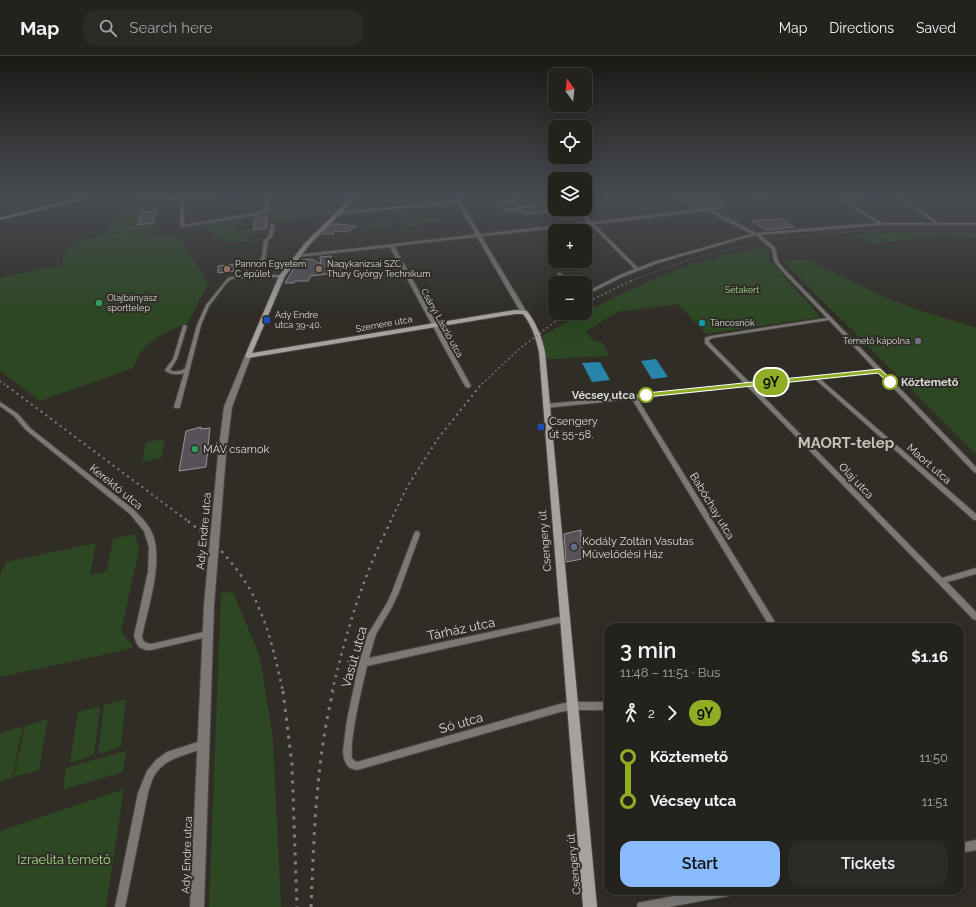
<!DOCTYPE html>
<html lang="en">
<head>
<meta charset="utf-8">
<style>
  :root { --surface:#24221d; --page:#2c2a26; --text:#f1f3f6; --muted:#a3a4a4; --line:#413f3b; --accent:#89bafc }
  body { margin:0; font-family:Raleway,sans-serif; background:var(--page); color:var(--text); height:100vh; display:flex; flex-direction:column; font-size:15px; white-space:nowrap }
  * { box-sizing:border-box; margin:0 }
  p { font-size:13px; color:var(--muted) }
  .icon { flex:none; width:22px; height:22px; fill:none; stroke:currentColor; stroke-width:2; stroke-linecap:round; stroke-linejoin:round }
  .map { position:relative; flex:1; overflow:hidden }
  .details { position:absolute; left:604px; top:567px; width:360px; height:272px; display:flex; flex-direction:column; background:var(--surface); border-radius:12px; box-shadow:0 4px 16px #0002,0 0 0 1px var(--line) }
  .details>* { flex:none }
  .badge { padding:0 8px; border-radius:13px; font-size:14px; line-height:26px }
  .needle { width:26px; rotate:345deg }
  .controls { position:absolute; left:548px; top:12px; display:grid; gap:8px }
  .controls a { display:grid; place-items:center; width:44px; height:44px; border-radius:8px; background:var(--surface); box-shadow:0 4px 16px #0002,0 0 0 1px var(--line); font-size:20px }
  .map>.badge { position:absolute; translate:-50% -50%; box-shadow:0 0 0 2px #fff }
  .legs { display:flex; align-items:center; gap:6px; height:44px; padding:0 16px; font-size:13px }
  .legs p { margin-inline-start:auto }
  .headline { display:flex; align-items:center; justify-content:space-between; height:68px; padding:0 16px }
  h1 { font-size:22px; font-weight:600; line-height:30px }
  .button { display:flex; gap:8px; margin-top:auto; padding:8px 16px }
  .button a { flex:1; height:46px; border-radius:12px; background:var(--accent); color:#111; font-size:16px; font-weight:600; line-height:46px; text-align:center }
  .button a+a { background:var(--page); color:var(--text) }
  ul { padding:0 16px; list-style:none }
  li { display:flex; align-items:center; gap:14px; height:44px; font-size:15px }
  li i { display:grid; place-items:center; width:6px; height:100%; margin:0 5px; background:currentColor }
  li i::after { content:''; width:10px; height:10px; margin:-5px; border:3px solid; border-radius:50%; background:var(--surface) }
  li p { margin-inline-start:auto }
  li:first-child i { background:linear-gradient(#0000 50%,currentColor 0) }
  li:last-child i { background:linear-gradient(currentColor 50%,#0000 0) }
  header { display:flex; align-items:center; gap:24px; box-sizing:border-box; height:56px; padding:0 20px; background:var(--surface); border-bottom:1px solid var(--line) }
  header strong { font-size:19px }
  nav { display:flex; gap:22px; margin-inline-start:auto; font-size:14px }
  .search { width:280px; height:36px; background:var(--page); display:flex; align-items:center; gap:10px; box-sizing:border-box; padding:0 14px; border-radius:12px; color:var(--muted); font-size:15px }
  .map>svg:first-child { display:block }
  .green { fill:#2c4722 }
  .water { fill:#2884a9 }
  .building { fill:#575258; stroke:#9a959b }
  .lines { fill:none; stroke-linecap:round; stroke-linejoin:round }
  .minor-casing { stroke:#4c4943; stroke-width:2 }
  .tertiary-casing { stroke:#4c4943; stroke-width:2 }
  .secondary-casing { stroke:#4c4943; stroke-width:2 }
  .minor { fill:#7b7876; fill-rule:evenodd }
  .tertiary { fill:#7b7876; fill-rule:evenodd }
  .secondary { fill:#a7a29f; fill-rule:evenodd }
  .rail-far4 { stroke:#827f7b; stroke-width:1; stroke-dasharray:1 2.5; stroke-linecap:butt }
  .rail-far3 { stroke:#827f7b; stroke-width:1.5; stroke-dasharray:1.5 3; stroke-linecap:butt }
  .rail-far2 { stroke:#827f7b; stroke-width:2; stroke-dasharray:2 4; stroke-linecap:butt }
  .rail-far1 { stroke:#827f7b; stroke-width:2.5; stroke-dasharray:2.5 5; stroke-linecap:butt }
  .rail { stroke:#827f7b; stroke-width:3; stroke-dasharray:3 6; stroke-linecap:butt }
  .minor-bridge-casing { stroke:#4c4943; stroke-width:4.5; stroke-linecap:butt }
  .minor-bridge { stroke:#7b7876; stroke-width:3.5 }
  .line-1 { fill:#90ae24; stroke:#fff }
  .education-dot { fill:#8d6e63; stroke:#302d27; stroke-width:1.5 }
  .leisure-dot { fill:#2e9e5b; stroke:#302d27; stroke-width:1.5 }
  .transit-dot { fill:#1a4fb4; stroke:#302d27; stroke-width:1.5 }
  .culture-dot { fill:#0f9aa8; stroke:#302d27; stroke-width:1.5 }
  .worship-dot { fill:#6b7280; stroke:#302d27; stroke-width:1.5 }
  .stop-1-dot { fill:#fff; stroke:#90ae24; stroke-width:2 }
  .service-dot { fill:#5c6f8a; stroke:#302d27; stroke-width:1.5 }
  .labels { text-anchor:middle; dominant-baseline:central; stroke-width:4; stroke-linejoin:round; paint-order:stroke }
  .far-poi-label { font-size:9px; fill:#dcdad7; stroke:#302d27; text-anchor:start }
  .far-park-label { font-size:9px; fill:#9ddc86; stroke:#302d27 }
  .far-street-label { font-size:9px; fill:#dcdad7; stroke:#302d27 }
  .stop-label { font-size:11px; font-weight:bold; fill:#dcdad7; stroke:#302d27; text-anchor:start }
  .poi-label { font-size:11px; fill:#dcdad7; stroke:#302d27; text-anchor:start }
  .street-label { font-size:11px; fill:#dcdad7; stroke:#302d27 }
  .near-street-label { font-size:13px; fill:#dcdad7; stroke:#302d27 }
  .near-park-label { font-size:13px; fill:#9ddc86; stroke:#302d27 }
  .district-label { font-size:15px; font-weight:bold; fill:#c7c3bc; stroke:#302d27 }
</style>
</head>
<body>
<header>
<strong>Map</strong>
<div class="search"><svg class="icon" aria-label="search" viewBox="0 0 24 24"><circle cx="10" cy="10" r="6"/><path d="M15 15l6 6"/></svg>Search here</div>
<nav><a>Map</a><a>Directions</a><a>Saved</a></nav>
</header>
<div class="map">
<svg width="976" height="851" viewBox="0 0 976 851">
  <rect width="100%" height="100%" fill="#302d27"/>
  <g class="green">
    <path d="M 680,141 L 714,141 L 720,148 L 720,150 L 707,153 L 678,142 Z"/>
    <path d="M 746,141 L 771,141 L 781,147 L 755,150 Z"/>
    <path d="M 129,142 L 162,145 L 155,172 L 108,177 L 116,157 L 124,156 Z"/>
    <path d="M 299,151 L 300,156 L 340,152 L 332,159 L 271,165 L 271,159 L 260,160 L 260,158 L 291,155 L 292,152 Z"/>
    <path d="M 726,154 L 729,156 L 728,157 L 755,176 L 715,156 Z"/>
    <path d="M 439,161 L 442,166 L 407,170 L 404,164 Z"/>
    <path d="M 251,163 L 237,165 L 237,175 L 254,174 L 254,179 L 247,180 L 247,184 L 262,182 L 262,184 L 226,187 L 203,169 Z"/>
    <path d="M 389,166 L 391,171 L 364,174 L 362,169 Z"/>
    <path d="M 151,174 L 150,180 L 165,179 L 165,181 L 177,178 L 208,227 L 188,267 C 164,276 142,286 133,312 L 40,345 L 0,315 L 0,222 L 63,209 L 63,202 L 72,187 L 107,178 Z"/>
    <path d="M 896,176 L 976,177 L 976,182 L 939,180 L 871,188 L 863,182 L 844,180 Z"/>
    <path d="M 767,191 L 770,205 L 821,261 L 706,278 L 678,248 L 617,256 L 585,276 L 594,285 L 603,287 L 609,300 L 546,303 L 542,280 C 591,252 639,227 693,208 C 717,200 742,196 767,191 Z"/>
    <path d="M 806,203 L 882,240 L 919,254 L 976,272 L 976,398 L 783,205 Z"/>
    <path d="M 165,383 L 161,402 L 142,406 L 146,386 Z"/>
    <path d="M 135,478 L 139,494 L 121,575 L 134,592 L 0,621 L 0,520 L 6,506 L 96,487 L 90,519 L 107,515 L 113,483 Z"/>
    <path d="M 233,536 L 260,601 L 273,684 L 281,851 L 209,851 L 221,537 Z"/>
    <path d="M 126,643 L 121,691 L 98,698 L 104,649 Z"/>
    <path d="M 100,650 L 94,699 L 70,707 L 78,656 Z"/>
    <path d="M 48,663 L 39,714 L 14,721 L 25,670 Z"/>
    <path d="M 23,670 L 12,722 L 0,726 L 0,677 Z"/>
    <path d="M 126,695 L 123,716 L 63,734 L 66,712 Z"/>
    <path d="M 124,733 L 106,851 L 0,851 L 0,775 Z"/>
  </g>
  <g class="water">
    <path d="M 656,303 L 668,321 L 652,323 L 641,305 Z"/>
    <path d="M 600,306 L 610,324 L 592,326 L 582,307 Z"/>
  </g>
  <g class="building">
    <path d="M 156,155 L 153,167 L 138,169 L 142,156 Z"/>
    <path d="M 267,160 L 267,172 L 254,174 L 254,162 Z"/>
    <path d="M 769,163 L 771,164 L 782,163 L 794,171 L 766,174 L 752,165 Z"/>
    <path d="M 332,168 L 338,168 L 356,170 L 347,176 L 335,175 L 333,178 L 322,178 Z"/>
    <path d="M 331,200 L 335,217 L 311,220 L 308,225 L 295,225 L 294,227 L 285,227 L 297,207 L 300,207 L 302,204 L 312,203 L 321,208 L 320,201 Z"/>
    <path d="M 236,208 L 235,215 L 218,217 L 218,210 Z"/>
    <path d="M 201,371 L 201,373 L 210,372 L 206,411 L 179,415 L 186,375 Z"/>
    <path d="M 581,474 L 581,486 L 583,486 L 582,503 L 566,506 L 564,478 Z"/>
  </g>
  <g class="lines">
    <g class="minor-casing">
      <g id="minor">
        <path d="M 136,141 L 152,141 L 163,143 L 161,144 Z"/>
        <path d="M 265,141 L 269,141 L 269,154 L 258,159 L 182,171 L 180,170 L 181,142 L 184,143 L 184,169 L 256,157 L 265,153 Z"/>
        <path d="M 510,141 L 513,141 L 519,150 L 543,148 L 551,154 L 571,153 L 569,154 L 527,158 L 520,156 L 519,154 L 503,155 L 503,153 L 504,153 L 517,152 L 514,147 L 499,148 L 497,147 L 499,146 L 512,145 ZM 542,150 L 548,154 C 539,155 526,159 520,152 Z"/>
        <path d="M 672,141 L 677,141 L 707,153 L 722,151 L 722,150 L 716,141 L 719,141 L 726,150 L 725,152 L 711,154 L 756,177 L 878,167 L 838,143 L 850,141 L 867,141 L 843,144 L 882,167 L 935,167 L 898,141 L 901,141 L 939,167 L 976,167 L 976,169 L 881,169 L 759,179 L 757,180 L 755,179 L 658,207 L 622,221 L 594,235 L 585,236 L 585,234 L 592,233 L 620,219 L 635,213 L 590,168 L 394,190 L 471,330 L 468,332 L 465,330 L 390,191 L 297,201 L 295,200 L 297,199 L 588,166 L 575,153 L 579,153 L 592,166 L 703,153 ZM 707,155 L 752,178 L 656,205 L 638,212 L 594,168 Z"/>
        <path d="M 459,145 L 460,145 L 460,147 L 338,158 L 336,157 L 338,156 Z"/>
        <path d="M 272,168 L 275,170 L 272,181 L 268,184 L 266,200 L 257,219 L 282,219 L 284,220 L 282,221 L 235,222 L 230,224 L 225,229 L 209,250 L 201,269 L 180,351 L 179,352 L 175,352 L 174,351 L 184,317 C 177,319 170,319 165,314 L 173,303 L 183,270 L 185,269 L 187,270 L 177,303 L 170,314 C 175,317 180,315 185,313 L 197,269 L 206,249 L 228,222 L 235,220 L 253,219 L 262,200 L 264,184 L 268,181 L 271,170 L 270,169 Z"/>
        <path d="M 772,191 L 775,192 L 778,205 L 784,213 L 976,411 L 976,417 L 974,416 L 879,317 L 820,323 L 976,458 L 976,464 L 974,464 L 815,323 L 753,330 L 942,522 L 976,512 L 976,518 L 947,526 L 976,556 L 976,564 L 973,563 L 747,330 L 637,342 L 778,571 L 770,571 L 632,343 L 546,352 L 543,350 L 546,348 L 631,340 L 633,338 L 635,339 L 745,328 L 705,287 L 705,282 L 711,280 L 827,262 L 782,215 L 774,205 ZM 829,264 L 876,314 L 750,327 L 709,286 L 709,284 L 712,282 Z"/>
        <path d="M 558,217 L 560,217 L 571,227 L 567,227 L 558,219 Z"/>
        <path d="M 0,346 L 18,358 L 30,372 L 134,454 C 142,462 149,469 153,479 C 163,507 148,552 142,580 C 143,586 145,587 151,588 L 208,575 L 211,576 L 212,578 L 211,580 L 151,594 L 146,594 L 139,591 L 136,586 L 134,580 L 148,516 L 149,491 L 144,475 L 130,458 L 26,374 L 14,360 L 0,350 Z"/>
        <path d="M 417,475 L 419,476 L 420,478 L 399,536 L 392,551 L 376,578 L 369,602 L 564,560 L 567,561 L 568,563 L 567,565 L 564,566 L 367,610 C 361,635 355,661 352,686 C 352,691 351,698 352,702 C 353,704 355,705 357,706 L 560,648 L 572,646 L 608,646 L 608,654 L 572,654 L 560,656 L 357,714 L 350,712 L 347,709 L 344,703 L 343,695 L 347,664 L 359,607 L 368,578 L 387,547 L 392,536 L 414,478 L 415,476 Z"/>
        <path d="M 204,684 L 207,685 L 208,688 L 207,691 C 188,699 163,701 153,722 C 151,727 149,732 148,737 L 125,851 L 115,851 L 138,737 L 147,715 L 156,704 L 167,696 Z"/>
        <path d="M 976,784 L 976,794 L 960,797 L 960,787 Z"/>
        <path d="M 701,835 L 733,835 L 732,839 L 728,840 L 669,851 L 637,851 L 638,847 L 642,846 Z"/>
      </g>
    </g>
    <g class="tertiary-casing">
      <g id="tertiary">
        <path d="M 454,141 L 458,141 L 526,255 L 525,256 L 520,255 Z"/>
        <path d="M 248,298 L 251,300 L 232,351 L 226,399 L 214,549 L 204,851 L 190,851 L 204,549 L 218,399 L 224,351 L 245,300 Z"/>
      </g>
    </g>
    <g class="secondary-casing">
      <g id="secondary">
        <path d="M 83,141 L 91,141 L 0,164 L 0,162 Z"/>
        <path d="M 155,141 L 231,141 L 169,144 Z"/>
        <path d="M 352,141 L 357,141 L 310,188 L 285,220 L 252,297 L 515,254 L 527,255 C 536,267 542,281 545,296 L 597,851 L 583,851 L 539,296 C 536,282 532,269 523,258 L 515,258 L 248,302 L 245,300 L 279,220 L 306,186 Z"/>
      </g>
    </g>
    <use href="#minor" class="minor"/>
    <use href="#tertiary" class="tertiary"/>
    <use href="#secondary" class="secondary"/>
    <path class="rail-far4" d="M 631,225 C 662,213 693,202 726,194 C 808,174 892,172 976,173"/>
    <g class="rail-far3">
      <path d="M 585,247 L 633,224"/>
      <path d="M 0,325 L 8,331"/>
      <path d="M 479,331 L 519,293 L 567,257"/>
    </g>
    <g class="rail-far2">
      <path d="M 7,330 L 189,466"/>
      <path d="M 390,466 L 407,431 L 439,381 L 480,330"/>
    </g>
    <g class="rail-far1">
      <path d="M 188,465 C 210,482 231,503 246,527 C 266,559 275,599 283,636"/>
      <path d="M 332,636 C 346,577 363,519 391,465"/>
    </g>
    <g class="rail">
      <path d="M 283,635 L 292,709 L 297,851"/>
      <path d="M 311,851 C 314,779 316,706 333,635"/>
    </g>
    <g class="minor-bridge-casing">
      <path id="minor-bridge" d="M 759,180 L 773,192"/>
    </g>
    <use href="#minor-bridge" class="minor-bridge"/>
  </g>
  <linearGradient id="sky" x2="0" y2="1"><stop stop-color="#1a1915"/><stop offset="0.54" stop-color="#484c52"/><stop offset="1" stop-color="#484c52" stop-opacity="0"/></linearGradient>
  <rect width="976" height="260" fill="url(#sky)"/>
  <path class="line-1" d="M 880,313 L 893,325 L 893,327 L 888,327 L 878,317 L 646,341 L 643,339 L 646,337 Z"/>
  <g class="education-dot">
    <circle cx="227" cy="213" r="4"/>
    <circle cx="319" cy="213" r="4"/>
  </g>
  <g class="leisure-dot">
    <circle cx="99" cy="247" r="4"/>
    <circle cx="195" cy="393" r="4"/>
  </g>
  <g class="transit-dot">
    <rect x="263" y="260" width="8" height="8" rx="2"/>
    <rect x="537" y="367" width="8" height="8" rx="2"/>
  </g>
  <circle class="culture-dot" cx="702" cy="267" r="4"/>
  <circle class="worship-dot" cx="918" cy="285" r="4"/>
  <g class="stop-1-dot">
    <circle cx="890" cy="326" r="7"/>
    <circle cx="646" cy="339" r="7"/>
  </g>
  <circle class="service-dot" cx="574" cy="491" r="4"/>
  <g class="labels">
    <g class="far-poi-label">
      <text x="235" y="208">Pannon Egyetem<tspan x="235" dy="10">C épület</tspan></text>
      <text x="327" y="208">Nagykanizsai SZC<tspan x="327" dy="10">Thúry György Technikum</tspan></text>
      <text x="107" y="242">Olajbányász<tspan x="107" dy="10">sporttelep</tspan></text>
      <text x="275" y="259">Ady Endre<tspan x="275" dy="10">utca 39-40.</tspan></text>
      <text x="710" y="267">Táncosnők</text>
      <text x="910" y="285" text-anchor="end">Temető kápolna</text>
    </g>
    <g class="far-park-label">
      <text x="742" y="234">Sétakert</text>
    </g>
    <g class="far-street-label">
      <text transform="translate(442 267) rotate(61)">Csányi László utca</text>
      <text transform="translate(384 268) rotate(-10)">Szemere utca</text>
    </g>
    <g class="stop-label">
      <text x="901" y="326">Köztemető</text>
      <text x="635" y="339" text-anchor="end">Vécsey utca</text>
    </g>
    <g class="poi-label">
      <text x="549" y="365">Csengery<tspan x="549" dy="13">út 55-58.</tspan></text>
      <text x="203" y="393">MÁV csarnok</text>
      <text x="582" y="485">Kodály Zoltán Vasutas<tspan x="582" dy="13">Művelődési Ház</tspan></text>
    </g>
    <g class="street-label">
      <text transform="translate(929 408) rotate(41)">Maort utca</text>
      <text transform="translate(856 425) rotate(46)">Olaj utca</text>
      <text transform="translate(116 431) rotate(39)">Kerektó utca</text>
      <text transform="translate(712 450) rotate(59)">Babóchay utca</text>
      <text transform="translate(204 475) rotate(-85)">Ady Endre utca</text>
      <text transform="translate(545 485) rotate(-95)">Csengery út</text>
      <text transform="translate(187 799) rotate(-88)">Ady Endre utca</text>
      <text transform="translate(574 808) rotate(-96)">Csengery út</text>
    </g>
    <g class="near-street-label">
      <text transform="translate(461 573) rotate(-12)">Tárház utca</text>
      <text transform="translate(354 601) rotate(-74)">Vasút utca</text>
      <text transform="translate(461 667) rotate(-16)">Só utca</text>
    </g>
    <g class="near-park-label">
      <text x="64" y="803">Izraelita temető</text>
    </g>
    <g class="district-label">
      <text x="846" y="387">MAORT-telep</text>
    </g>
  </g>
</svg>
<div class="controls">
<a><svg class="needle" viewBox="-14 -14 28 28"><path d="M0-13l5 13h-10z" fill="#e53935"/><path d="M0 13l5-13h-10z" fill="#a3a4a4"/></svg></a>
<a><svg class="icon" aria-label="locate" viewBox="0 0 24 24"><circle cx="12" cy="12" r="6"/><path d="M12 2v4M12 18v4M2 12h4M18 12h4"/></svg></a>
<a><svg class="icon" aria-label="layers" viewBox="0 0 24 24"><path d="M12 4l9 5-9 5-9-5zM3 14l9 5 9-5"/></svg></a>
<a>+</a>
<a>−</a>
</div>
<b class="badge" style="left:771px;top:326px;background:#90ae24;color:#111">9Y</b>
<section class="details">
<div class="headline"><div><h1>3 min</h1><p>11:48 – 11:51 · Bus</p></div><b>$1.16</b></div>
<div class="legs"><svg class="icon" aria-label="walk" viewBox="0 0 24 24"><circle cx="13" cy="4" r="2"/><path d="M13 8l-2 6 4 7M11 14l-3 7M7 12l3-4h3l4 4"/></svg>2<svg class="icon" aria-label="forward" viewBox="0 0 24 24"><path d="M9 5l7 7-7 7"/></svg><b class="badge" style="background:#90ae24;color:#111">9Y</b></div>
<ul>
<li><i style="color:#90ae24"></i><b>Köztemető</b><p>11:50</p></li>
<li><i style="color:#90ae24"></i><b>Vécsey utca</b><p>11:51</p></li>
</ul>
<div class="button"><a>Start</a><a>Tickets</a></div>
</section>
</div>
</body>
</html>
